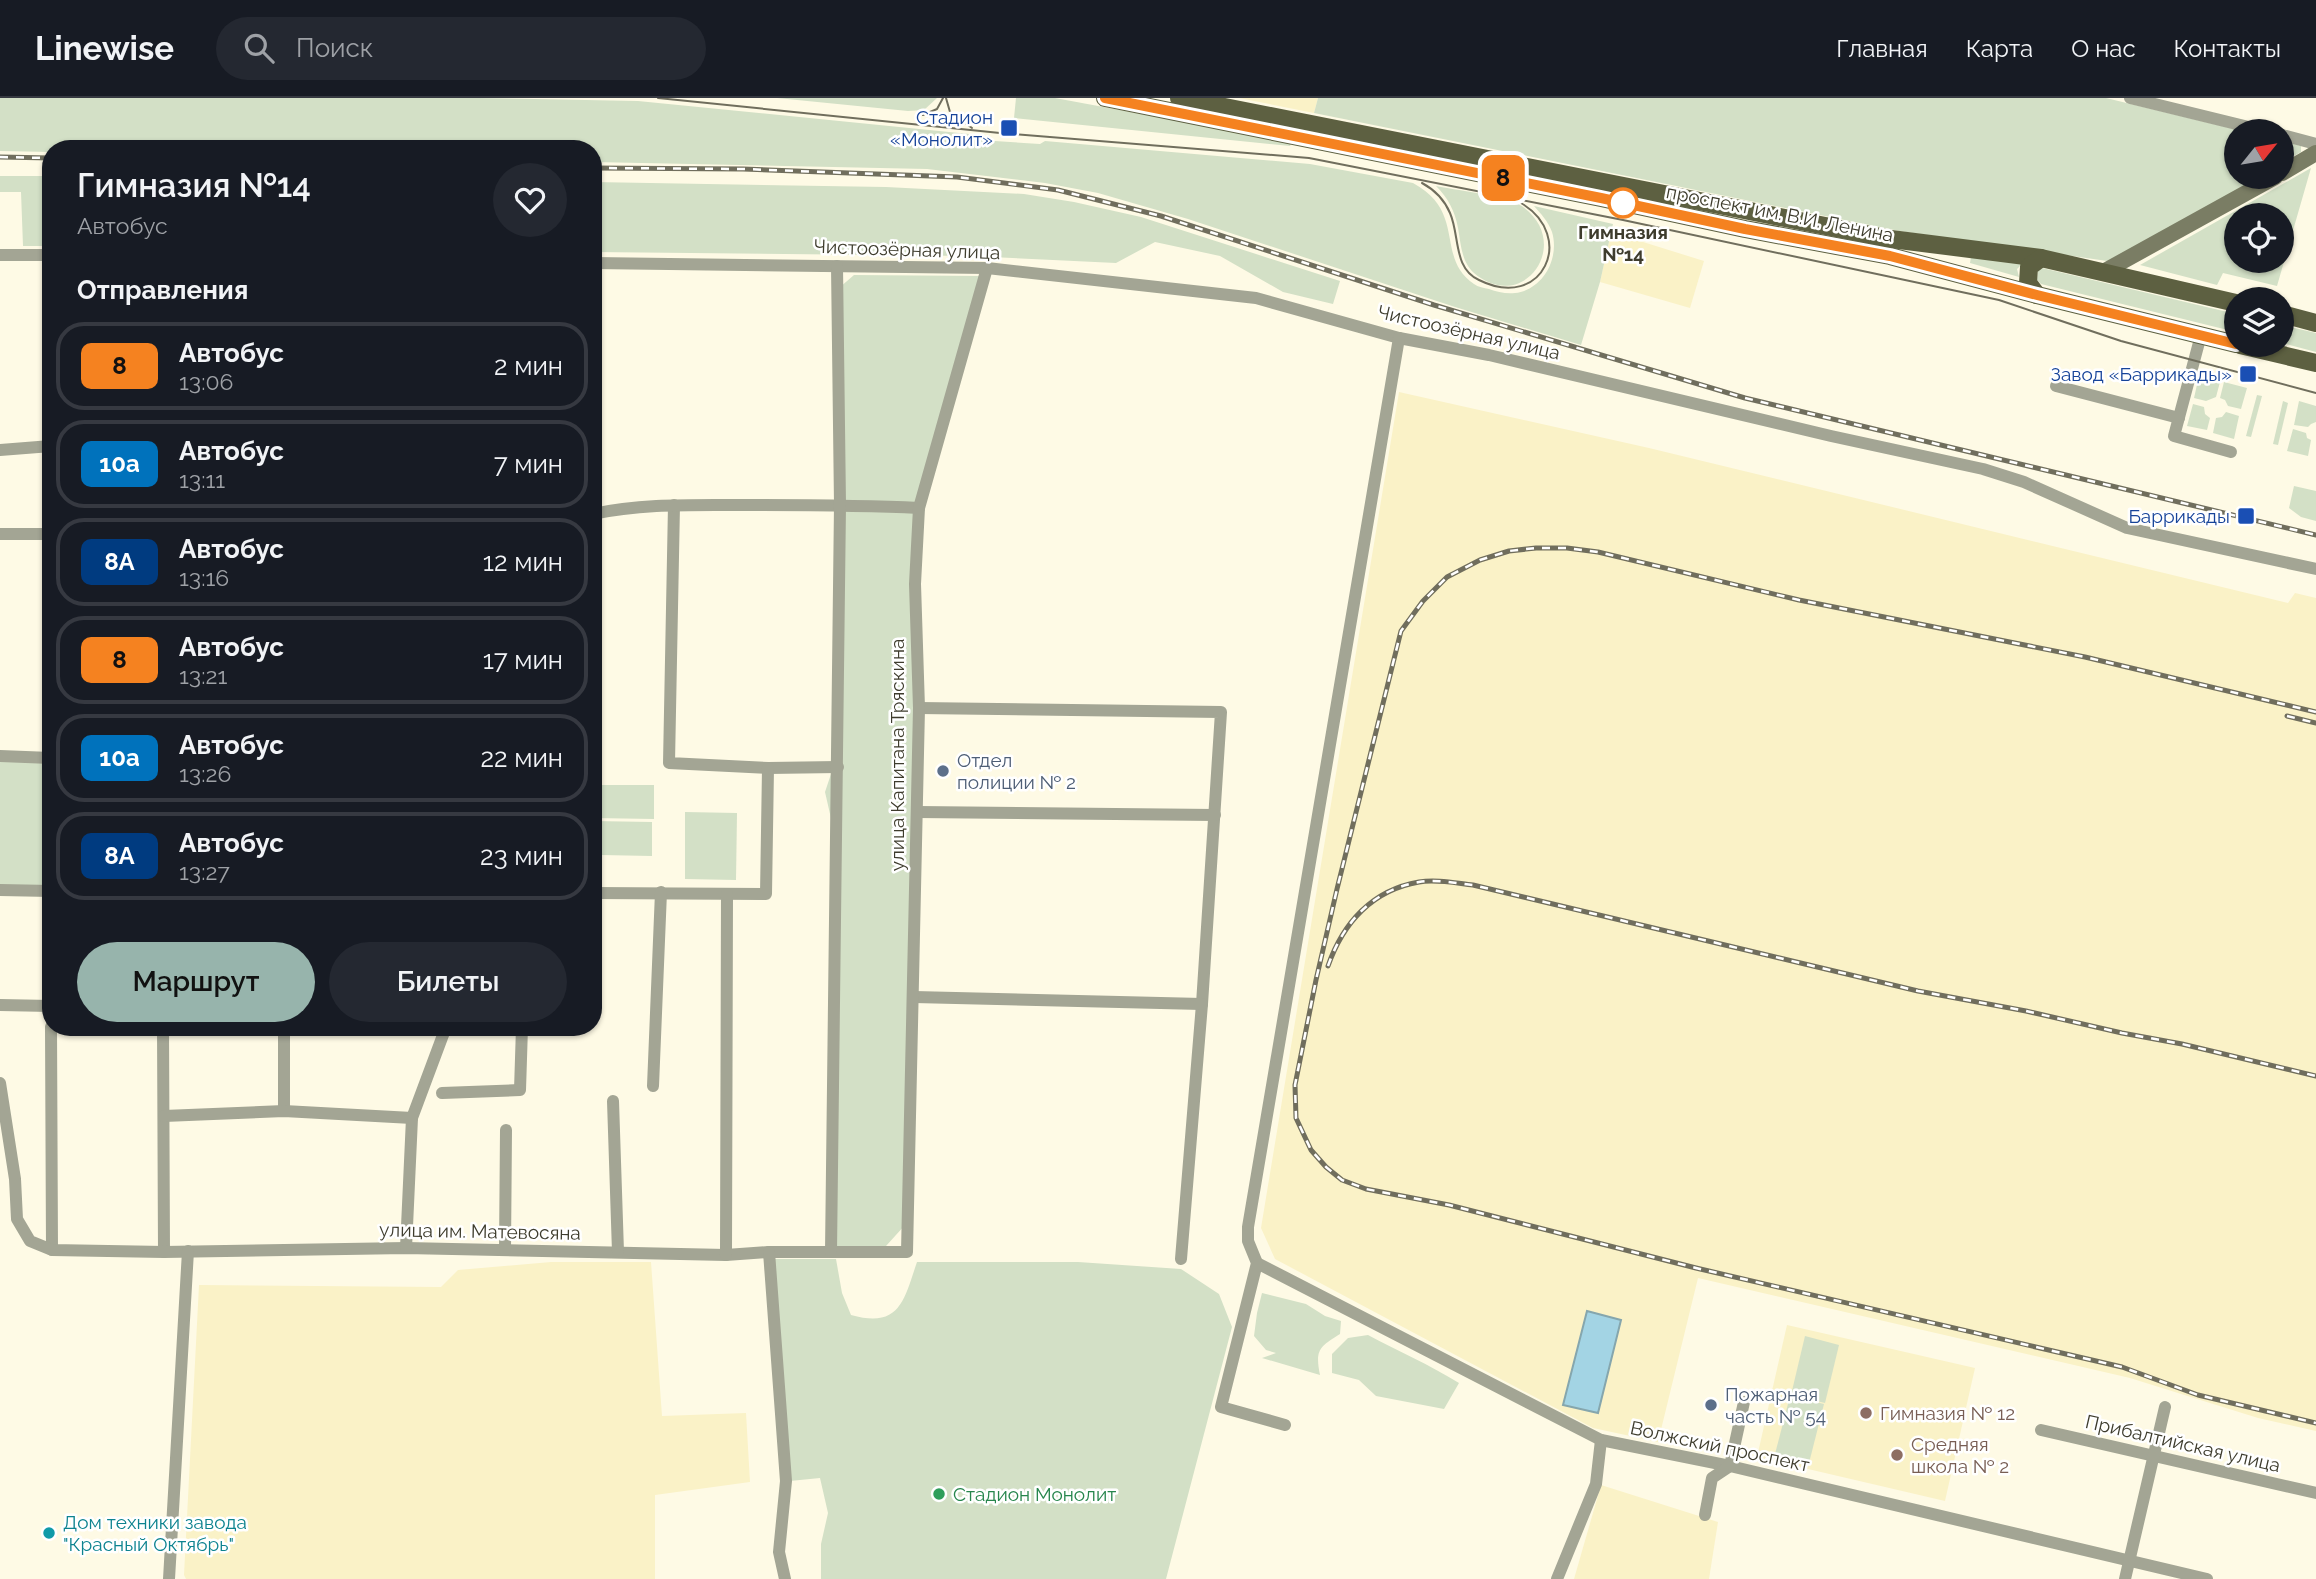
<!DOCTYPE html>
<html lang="ru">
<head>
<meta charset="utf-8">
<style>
  :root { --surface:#171b24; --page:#242831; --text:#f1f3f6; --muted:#9ea1a6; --line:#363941; --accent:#97b4ac }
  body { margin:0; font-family:Raleway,sans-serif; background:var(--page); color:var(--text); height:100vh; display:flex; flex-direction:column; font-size:26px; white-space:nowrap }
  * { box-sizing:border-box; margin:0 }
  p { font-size:23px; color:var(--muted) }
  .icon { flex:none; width:38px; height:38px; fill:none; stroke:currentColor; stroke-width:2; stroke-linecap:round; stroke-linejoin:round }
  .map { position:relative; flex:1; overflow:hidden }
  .details { position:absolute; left:42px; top:42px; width:560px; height:896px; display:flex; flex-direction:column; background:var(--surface); border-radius:28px; box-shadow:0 2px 5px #0004 }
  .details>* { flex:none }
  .badge { padding:0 14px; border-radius:10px; font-size:24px; line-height:46px }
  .needle { width:46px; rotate:60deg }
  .tools { position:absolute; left:2224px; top:21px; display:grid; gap:14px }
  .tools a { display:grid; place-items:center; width:70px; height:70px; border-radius:50%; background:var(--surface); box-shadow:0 2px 5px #0004; font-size:35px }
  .map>.badge { position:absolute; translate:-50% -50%; box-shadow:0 0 0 4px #fff }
  h2 { padding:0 35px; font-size:26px; line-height:63px }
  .round { display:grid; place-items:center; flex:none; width:74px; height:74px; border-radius:37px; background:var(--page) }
  .head { display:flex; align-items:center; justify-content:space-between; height:119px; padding:0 35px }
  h1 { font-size:33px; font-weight:600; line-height:52px }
  .cta { display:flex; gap:14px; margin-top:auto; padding:14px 35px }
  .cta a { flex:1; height:80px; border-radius:42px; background:var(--accent); color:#111; font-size:28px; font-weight:600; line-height:80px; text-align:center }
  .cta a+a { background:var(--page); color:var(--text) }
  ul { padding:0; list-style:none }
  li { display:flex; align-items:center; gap:21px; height:88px; margin:0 14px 10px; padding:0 21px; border:4px solid var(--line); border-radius:28px }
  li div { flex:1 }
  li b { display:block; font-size:26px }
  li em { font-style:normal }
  li .badge { min-width:77px; font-weight:700; text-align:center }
  header { display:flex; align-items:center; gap:42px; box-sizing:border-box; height:98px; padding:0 35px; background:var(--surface); border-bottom:2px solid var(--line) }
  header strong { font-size:33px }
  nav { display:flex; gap:38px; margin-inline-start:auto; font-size:24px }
  .search { width:490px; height:63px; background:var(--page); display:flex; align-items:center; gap:18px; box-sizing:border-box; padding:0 24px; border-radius:38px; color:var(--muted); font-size:26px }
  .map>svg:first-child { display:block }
  .built { fill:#faf2c7 }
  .green { fill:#d3e0c6; fill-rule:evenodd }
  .water { fill:#a3d4e4; stroke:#85a6ad; stroke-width:2 }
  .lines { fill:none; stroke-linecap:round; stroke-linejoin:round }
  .street { stroke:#a3a594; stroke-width:12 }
  .secondary { stroke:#7a7d64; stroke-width:16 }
  .primary { stroke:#5d6041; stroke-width:18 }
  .tram { stroke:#706e5d; stroke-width:2 }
  .rail-casing { stroke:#706e5d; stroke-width:5 }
  .rail { stroke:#fff; stroke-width:2.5; stroke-dasharray:8; stroke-linecap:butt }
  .line-casing { stroke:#fff; stroke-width:16 }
  .line { stroke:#f58220; stroke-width:10 }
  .transit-dot { fill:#1a4fb4; stroke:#fff; stroke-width:2.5 }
  .stop-dot { fill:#fff; stroke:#f58220; stroke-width:3.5 }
  .service-dot { fill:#5c6f8a; stroke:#fff; stroke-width:2.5 }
  .education-dot { fill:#8d6e63; stroke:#fff; stroke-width:2.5 }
  .leisure-dot { fill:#2e9e5b; stroke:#fff; stroke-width:2.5 }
  .culture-dot { fill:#0f9aa8; stroke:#fff; stroke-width:2.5 }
  .labels { text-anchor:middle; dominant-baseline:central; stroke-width:5; stroke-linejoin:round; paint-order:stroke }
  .transit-label { font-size:19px; fill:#164399; stroke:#fff; text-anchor:end }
  .street-label { font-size:19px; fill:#3e3c2d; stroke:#fff }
  .stop-label { font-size:19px; font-weight:bold; fill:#3e3c2d; stroke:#fff }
  .service-label { font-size:19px; fill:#4e5e75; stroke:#fff; text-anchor:start }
  .education-label { font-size:19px; fill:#785e54; stroke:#fff; text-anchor:start }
  .leisure-label { font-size:19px; fill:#27864d; stroke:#fff; text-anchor:start }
  .culture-label { font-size:19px; fill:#0d838f; stroke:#fff; text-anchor:start }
</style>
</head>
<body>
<header>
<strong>Linewise</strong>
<div class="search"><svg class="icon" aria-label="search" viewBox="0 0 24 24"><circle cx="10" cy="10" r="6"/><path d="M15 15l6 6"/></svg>Поиск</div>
<nav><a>Главная</a><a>Карта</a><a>О нас</a><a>Контакты</a></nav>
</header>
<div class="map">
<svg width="2316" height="1481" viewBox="0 0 2316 1481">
  <rect width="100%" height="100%" fill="#fefae5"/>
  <g class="built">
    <path d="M 1239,0 L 1318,0 L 1314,15 Z"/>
    <path d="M 1611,134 L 1704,163 L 1690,210 L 1600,184 Z"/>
    <path d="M 1399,294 L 1649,350 L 2288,505 L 2295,495 L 2316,500 L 2316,1333 L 2258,1320 L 2130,1280 L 1698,1180 L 1658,1344 L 1593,1330 L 1275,1161 L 1261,1130 Z"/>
    <path d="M 551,1164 L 651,1164 L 662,1318 L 746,1315 L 750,1384 L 655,1397 L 655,1481 L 186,1481 L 184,1477 L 199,1187 L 441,1189 L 458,1172 Z"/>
    <path d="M 1787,1227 L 1975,1270 L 1945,1403 L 1757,1359 Z"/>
    <path d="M 1601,1387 L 1718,1424 L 1709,1481 L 1574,1481 Z"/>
  </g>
  <g class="green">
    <path d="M 0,0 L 479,0 L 638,3 L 979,37 L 979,42 L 1040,46 L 1045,43 L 1310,66 L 1413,85 C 1467,114 1435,160 1474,186 C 1478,189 1484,190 1489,191 C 1497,194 1506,196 1515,195 C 1543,192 1560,160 1552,134 C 1548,123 1541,116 1534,108 L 1613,126 L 1600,184 L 1581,247 L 1455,209 L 1188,121 L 1098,95 L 1045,85 L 927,71 L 593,64 L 593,51 L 51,51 L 51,54 L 0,53 Z"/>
    <path d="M 777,0 L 937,0 L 924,12 L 908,13 Z"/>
    <path d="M 1016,0 L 1055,0 L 1292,44 L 1290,48 L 1014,20 Z"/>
    <path d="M 1318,0 L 2106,0 L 2242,33 L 2236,33 L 2236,79 L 2259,79 L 2114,164 L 1899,133 L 1314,15 Z"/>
    <path d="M 2282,43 L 2301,48 L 2301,54 L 2282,65 Z"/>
    <path d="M 2311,70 L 2277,188 L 2223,175 L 2217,187 L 2140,167 ZM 2282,117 L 2282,163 L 2236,163 L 2236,117 Z"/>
    <path d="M 0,78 L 51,78 L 51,148 L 23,148 L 21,94 L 0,94 Z"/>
    <path d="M 593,84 L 886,89 L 1024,96 L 1074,104 L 1141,119 L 1340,183 L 1333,206 L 1283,194 L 1220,158 L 1155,144 L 1116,165 L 969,158 L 593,154 Z"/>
    <path d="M 1436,88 C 1454,92 1500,97 1515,104 C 1578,138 1526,219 1474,175 C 1461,163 1461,146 1458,130 C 1455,113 1448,100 1436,88 Z"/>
    <path d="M 1971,159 L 2023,165 L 2017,171 L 2019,179 L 1970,165 Z"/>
    <path d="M 2038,169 L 2236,216 L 2236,234 L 2041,186 L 2037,182 Z"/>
    <path d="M 854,177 L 980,178 L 916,410 L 917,610 L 905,1127 L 886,1148 L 834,1148 L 838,751 L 825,694 L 833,670 L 839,190 Z"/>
    <path d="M 2282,227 L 2316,235 L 2316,254 L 2282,245 Z"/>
    <path d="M 2199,278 L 2220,284 L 2216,299 L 2206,303 L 2194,300 Z"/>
    <path d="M 2224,284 L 2247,290 L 2241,311 L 2228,308 L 2225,302 L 2220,300 Z"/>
    <path d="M 2257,297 L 2262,298 L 2251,339 L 2246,338 Z"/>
    <path d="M 2283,303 L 2288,305 L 2278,347 L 2273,346 Z"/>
    <path d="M 2299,303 L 2316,308 L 2316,324 L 2311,326 L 2308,329 L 2294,327 Z"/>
    <path d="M 2193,306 L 2204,309 L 2205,316 L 2210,320 L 2207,332 L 2187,328 Z"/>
    <path d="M 2226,314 L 2239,318 L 2234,341 L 2213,335 L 2216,320 L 2222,319 Z"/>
    <path d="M 2293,331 L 2306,335 L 2307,340 L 2311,342 L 2308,358 L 2287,353 Z"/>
    <path d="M 2294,388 L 2316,393 L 2316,423 L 2301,419 L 2289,410 Z"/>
    <path d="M 0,662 L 51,662 L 51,791 L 0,792 Z"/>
    <path d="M 593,687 L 654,687 L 654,721 L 593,720 Z"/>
    <path d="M 685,714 L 737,715 L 736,782 L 685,781 Z"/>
    <path d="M 593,723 L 652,724 L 652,758 L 601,757 L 600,791 L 593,790 Z"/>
    <path d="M 774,1161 L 836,1161 L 842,1195 L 851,1217 C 900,1231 904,1202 917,1164 L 1078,1164 L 1181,1171 L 1219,1196 L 1232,1229 L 1166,1481 L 821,1481 L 821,1446 L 828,1415 L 820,1380 L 790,1383 Z"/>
    <path d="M 1262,1195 L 1306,1206 L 1325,1218 L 1341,1223 L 1340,1236 C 1319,1249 1315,1252 1320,1277 L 1262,1260 L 1276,1255 L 1266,1252 L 1254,1238 L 1257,1215 Z"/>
    <path d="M 1368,1237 C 1398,1253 1430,1267 1459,1285 L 1444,1311 L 1376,1298 L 1359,1282 L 1332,1275 L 1332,1256 L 1348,1240 Z"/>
    <path d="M 1805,1238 L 1839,1247 L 1825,1305 L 1791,1297 Z"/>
    <path d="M 1790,1298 L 1824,1306 L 1809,1365 L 1775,1356 Z"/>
  </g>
  <path class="water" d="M 1587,1213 L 1621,1222 L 1598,1315 L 1563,1307 Z"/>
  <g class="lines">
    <g class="street">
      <path d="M 2130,0 L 2265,33"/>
      <path d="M 2282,37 L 2316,46"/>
      <path d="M 0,157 L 51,157"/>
      <path d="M 593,165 L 987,170 L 1256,200 L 1399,240 L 1489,257 L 1831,338 L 1983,371 L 2024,384 L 2127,430 L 2316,471"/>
      <path d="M 2201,237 L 2174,338 L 2231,354"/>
      <path d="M 2056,288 L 2179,320"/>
      <path d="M 0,352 L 51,348"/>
      <path d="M 674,407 L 669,665 L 768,670 L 838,669"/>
      <path d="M 593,416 C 639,406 685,407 732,407 C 794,407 857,407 919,410"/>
      <path d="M 0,436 L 51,436"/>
      <path d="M 919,610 L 1221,614 L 1202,906 L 1181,1161"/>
      <path d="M 0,658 L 51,660"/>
      <path d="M 917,714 L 1215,717"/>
      <path d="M 0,792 L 51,793"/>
      <path d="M 593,795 L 766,796 L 768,670"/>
      <path d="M 914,899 L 1202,906"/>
      <path d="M 0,907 L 51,908 L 51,911"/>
      <path d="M 51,929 L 52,1152"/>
      <path d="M 163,929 L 164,1154"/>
      <path d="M 284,929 L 284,1013"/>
      <path d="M 0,985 L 15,1081 L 17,1121 L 30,1143 L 52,1152 L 164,1154 L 406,1150 L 726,1157 L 769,1154 L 907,1154 L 919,610 L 915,486 L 919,410 L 987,170"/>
      <path d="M 653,988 L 661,794"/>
      <path d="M 442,995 L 520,992 L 522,929"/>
      <path d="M 613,1003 L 618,1154"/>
      <path d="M 164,1018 L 284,1013 L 412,1020"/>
      <path d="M 406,1150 L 412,1020 L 446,929"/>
      <path d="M 505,1152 L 506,1032"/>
      <path d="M 769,1154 L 786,1383 L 779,1454 L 785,1481"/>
      <path d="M 831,1154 L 840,407 L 837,168"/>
      <path d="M 726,1157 L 727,796"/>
      <path d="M 1257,1165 L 1601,1342 L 1730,1368 L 2207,1481"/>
      <path d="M 1285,1327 L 1221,1309 L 1257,1165 L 1248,1143 L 1248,1129 L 1399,240"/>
      <path d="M 2041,1332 L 2316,1395"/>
      <path d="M 1705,1417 L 1712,1380 L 1730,1368 L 1744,1304"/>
      <path d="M 169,1481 L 188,1153"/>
      <path d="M 1557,1481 L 1596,1386 L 1601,1342"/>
      <path d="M 2125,1481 L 2165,1309"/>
    </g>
    <g class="secondary">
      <path d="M 2282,75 L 2316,55"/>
      <path d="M 2105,173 L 2275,79"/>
    </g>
    <g class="primary">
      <path d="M 1105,0 L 1601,100 L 1745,131 L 1890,158 L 2037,197 L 2236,246"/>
      <path d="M 1179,0 L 1891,141 L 2041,160 L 2236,205"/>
      <path d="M 2037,197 L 2028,185 L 2029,169 L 2041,160"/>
      <path d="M 2282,216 L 2316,225"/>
      <path d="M 2240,247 L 2316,265"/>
    </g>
    <g class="tram">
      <path d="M 658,0 L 1000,35 L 1309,60 L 1623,122 L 1999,202 L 2121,243 L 2316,295"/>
      <path d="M 946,0 L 950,14 L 972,30"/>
      <path d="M 923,17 L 937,11 L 943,0"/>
      <path d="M 1422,85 C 1435,92 1444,101 1450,115 C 1460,138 1453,170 1479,182 C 1543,214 1577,138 1521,105"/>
    </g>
    <g class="rail-casing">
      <g id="rail">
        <path d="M 0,59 L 51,60"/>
        <path d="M 593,70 L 743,71 L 957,79 L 1058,92 L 1161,118 L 1434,207 L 1745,300 L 2316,437"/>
        <path d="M 2316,614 L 2085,559 L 1799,502 L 1598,454 L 1567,450 L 1536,450 L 1509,453 L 1480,462 L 1447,479 L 1423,503 L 1401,533 L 1337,791 L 1316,882 L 1295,987 L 1296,1020 L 1311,1052 L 1326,1069 L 1342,1082 L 1366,1091 L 1449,1107 L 1696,1170 L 2122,1269 L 2198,1297 L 2316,1325"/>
        <path d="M 2287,618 L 2316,625"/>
        <path d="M 1328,868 C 1343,825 1372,792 1419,784 C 1436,781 1455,785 1473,787 L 1918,893 L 2026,913 L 2122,935 L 2182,946 L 2316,978"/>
      </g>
    </g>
    <use href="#rail" class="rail"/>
  </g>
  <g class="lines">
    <g class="line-casing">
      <path id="line" d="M 1105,0 L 1601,100 L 1745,131 L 1890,158 L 2037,197 L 2236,246"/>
    </g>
    <use href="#line" class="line"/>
  </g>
  <g class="transit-dot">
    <rect x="1000" y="21" width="18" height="18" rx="3.5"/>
    <rect x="2239" y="267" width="18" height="18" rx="3.5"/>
    <rect x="2237" y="409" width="18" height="18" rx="3.5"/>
  </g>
  <circle class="stop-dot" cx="1623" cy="105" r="14"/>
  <g class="service-dot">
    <circle cx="943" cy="673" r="7"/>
    <circle cx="1711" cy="1307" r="7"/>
  </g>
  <g class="education-dot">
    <circle cx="1866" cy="1315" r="7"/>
    <circle cx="1897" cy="1357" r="7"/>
  </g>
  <circle class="leisure-dot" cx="939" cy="1396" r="7"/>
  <circle class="culture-dot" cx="49" cy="1435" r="7"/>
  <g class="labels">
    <g class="transit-label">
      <text x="993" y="19">Стадион<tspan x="993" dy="22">«Монолит»</tspan></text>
      <text x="2232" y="276">Завод «Баррикады»</text>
      <text x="2230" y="418">Баррикады</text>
    </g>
    <g class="street-label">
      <text transform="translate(1780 115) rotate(11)">проспект им. В.И. Ленина</text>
      <text transform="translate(907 151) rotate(2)">Чистоозёрная улица</text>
      <text transform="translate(1469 234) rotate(13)">Чистоозёрная улица</text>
      <text transform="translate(897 657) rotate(-90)">улица Капитана Тряскина</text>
      <text transform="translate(480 1133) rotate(1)">улица им. Матевосяна</text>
      <text transform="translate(2183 1345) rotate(13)">Прибалтийская улица</text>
      <text transform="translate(1720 1348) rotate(12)">Волжский проспект</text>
    </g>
    <g class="stop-label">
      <text x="1623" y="134">Гимназия<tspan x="1623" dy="22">№14</tspan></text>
    </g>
    <g class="service-label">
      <text x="957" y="662">Отдел<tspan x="957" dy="22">полиции № 2</tspan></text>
      <text x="1725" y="1296">Пожарная<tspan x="1725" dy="22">часть № 54</tspan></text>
    </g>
    <g class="education-label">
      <text x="1880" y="1315">Гимназия № 12</text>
      <text x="1911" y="1346">Средняя<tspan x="1911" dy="22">школа № 2</tspan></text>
    </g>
    <g class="leisure-label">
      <text x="953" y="1396">Стадион Монолит</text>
    </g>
    <g class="culture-label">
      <text x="63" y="1424">Дом техники завода<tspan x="63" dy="22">"Красный Октябрь"</tspan></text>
    </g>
  </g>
</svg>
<div class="tools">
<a><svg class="needle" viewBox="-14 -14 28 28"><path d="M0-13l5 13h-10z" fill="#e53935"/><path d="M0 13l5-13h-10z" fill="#9ea1a6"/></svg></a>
<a><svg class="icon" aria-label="locate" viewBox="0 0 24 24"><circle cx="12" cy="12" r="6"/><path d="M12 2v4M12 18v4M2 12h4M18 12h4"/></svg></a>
<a><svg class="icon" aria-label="layers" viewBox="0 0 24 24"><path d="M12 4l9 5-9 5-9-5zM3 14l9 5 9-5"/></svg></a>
</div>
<b class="badge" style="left:1503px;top:80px;background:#f58220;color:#111">8</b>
<section class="details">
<div class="head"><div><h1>Гимназия №14</h1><p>Автобус</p></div><a class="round"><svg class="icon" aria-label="heart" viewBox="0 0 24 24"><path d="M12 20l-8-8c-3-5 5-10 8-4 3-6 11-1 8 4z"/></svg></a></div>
<h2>Отправления</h2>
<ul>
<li><span class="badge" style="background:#f58220;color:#111">8</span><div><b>Автобус</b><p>13:06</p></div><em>2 мин</em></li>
<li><span class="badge" style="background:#0072bc;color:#fff">10а</span><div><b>Автобус</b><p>13:11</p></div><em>7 мин</em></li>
<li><span class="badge" style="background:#003b80;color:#fff">8А</span><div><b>Автобус</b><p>13:16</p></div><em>12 мин</em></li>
<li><span class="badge" style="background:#f58220;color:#111">8</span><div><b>Автобус</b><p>13:21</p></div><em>17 мин</em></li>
<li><span class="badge" style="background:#0072bc;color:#fff">10а</span><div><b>Автобус</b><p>13:26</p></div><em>22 мин</em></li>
<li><span class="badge" style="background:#003b80;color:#fff">8А</span><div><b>Автобус</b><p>13:27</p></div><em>23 мин</em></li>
</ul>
<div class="cta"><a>Маршрут</a><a>Билеты</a></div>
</section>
</div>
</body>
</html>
